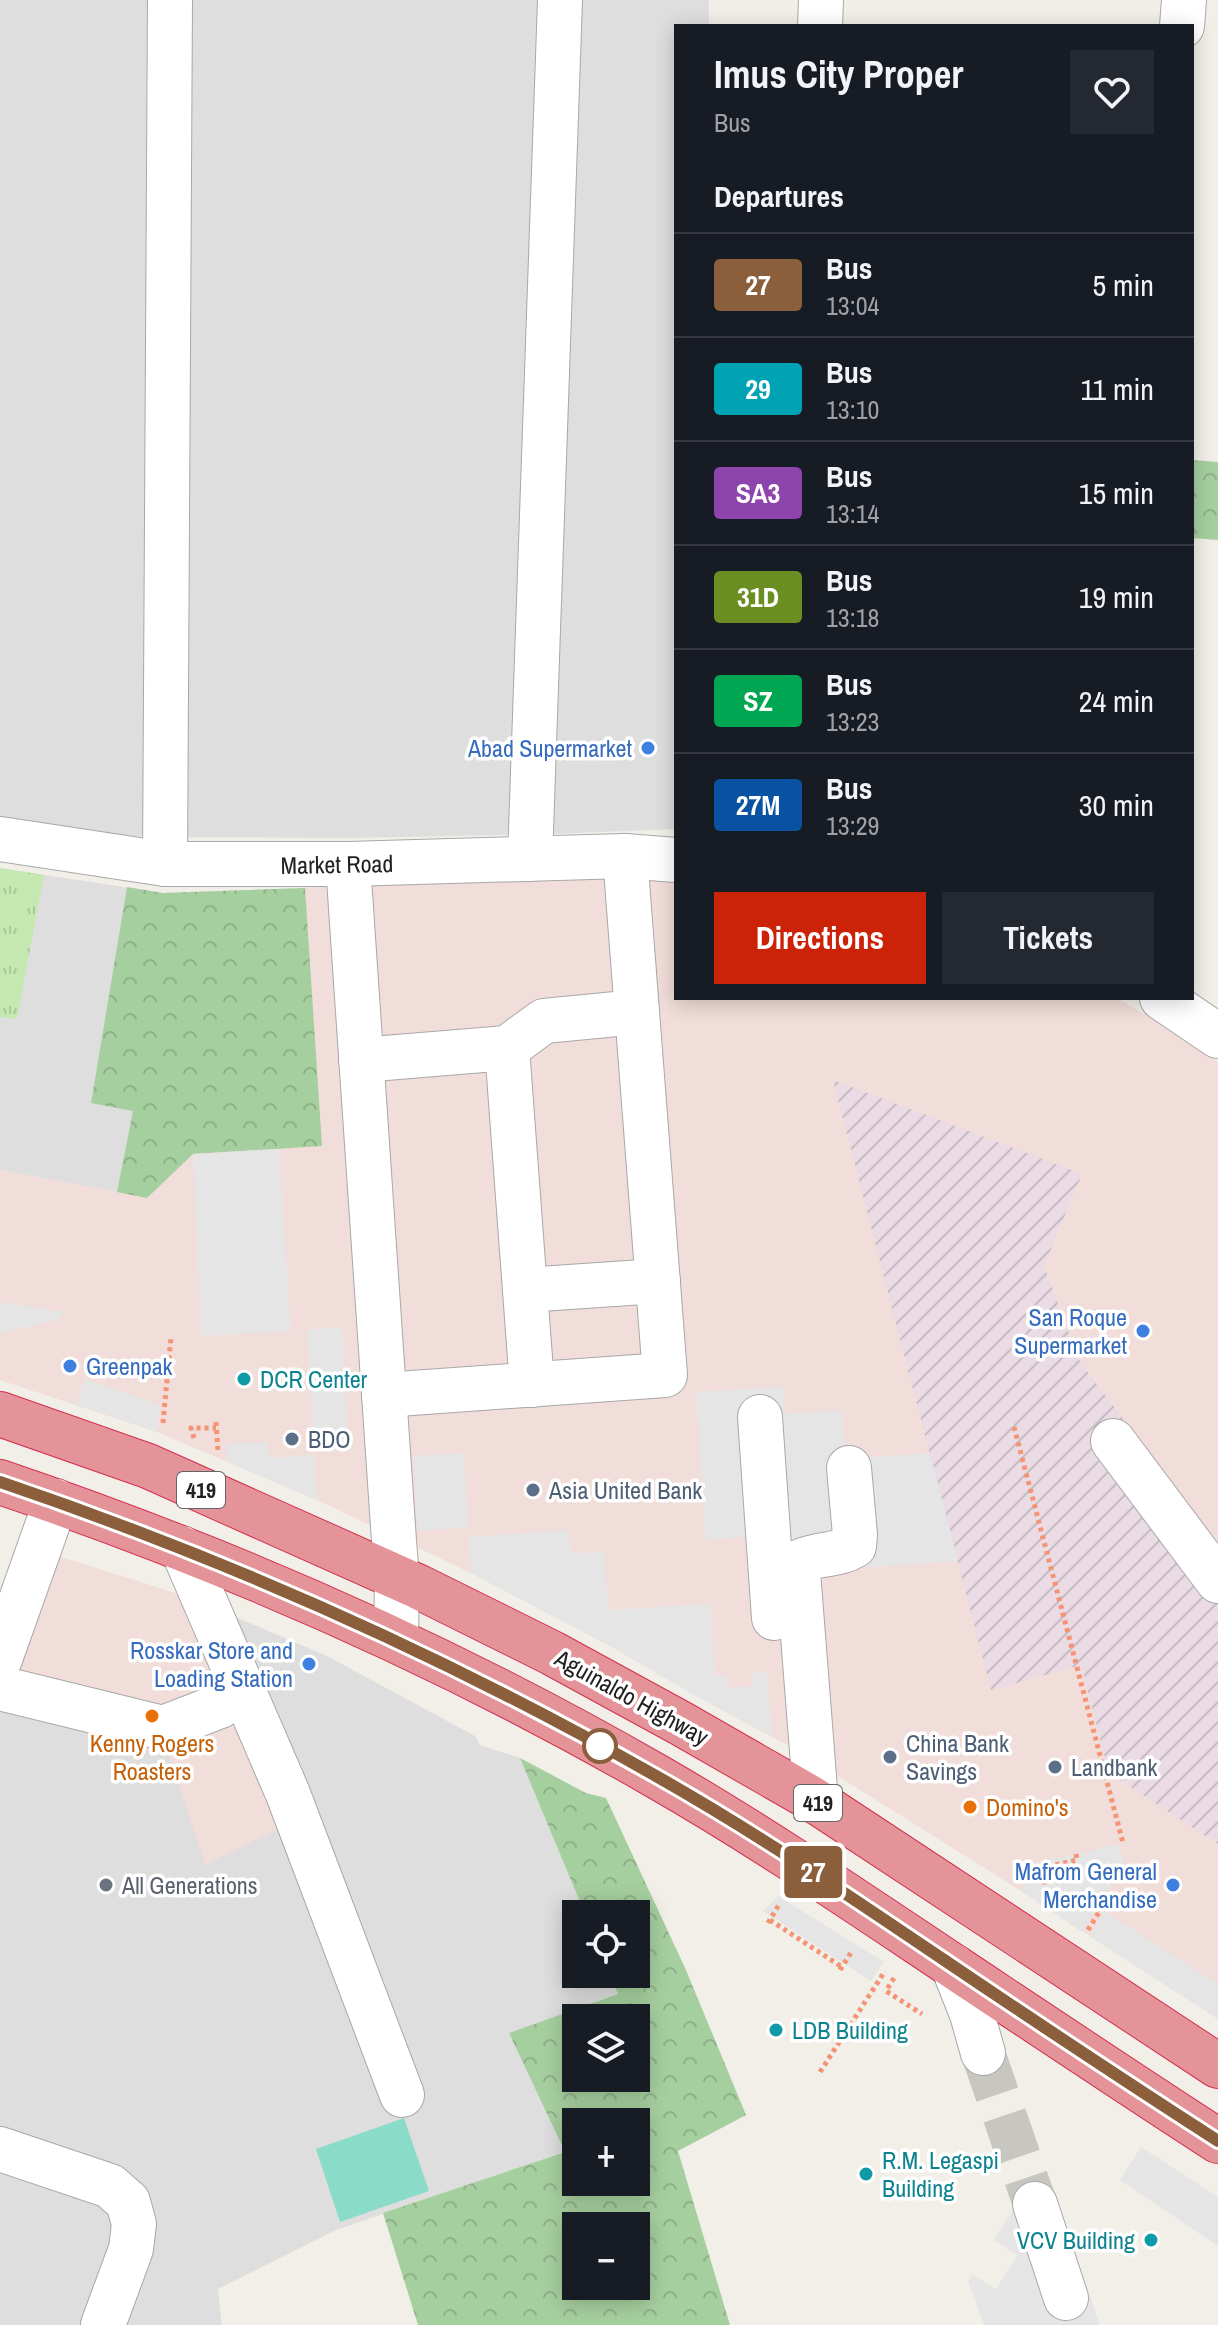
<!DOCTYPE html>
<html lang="en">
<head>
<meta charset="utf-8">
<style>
  :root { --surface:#171b24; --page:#242831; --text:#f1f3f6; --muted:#9ea1a6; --line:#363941; --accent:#cb2208 }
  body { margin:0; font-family:"Archivo Narrow",sans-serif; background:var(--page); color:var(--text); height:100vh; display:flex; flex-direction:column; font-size:30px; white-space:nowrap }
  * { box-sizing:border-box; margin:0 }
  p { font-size:26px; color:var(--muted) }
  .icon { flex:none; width:44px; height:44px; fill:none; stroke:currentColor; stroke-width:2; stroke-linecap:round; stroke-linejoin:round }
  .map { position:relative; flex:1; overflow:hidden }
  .drawer { position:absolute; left:674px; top:24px; width:520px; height:976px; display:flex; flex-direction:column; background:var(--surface); border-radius:0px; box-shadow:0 4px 20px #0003 }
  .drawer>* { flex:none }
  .badge { padding:0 16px; border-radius:6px; font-size:28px; line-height:52px }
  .buttons { position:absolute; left:562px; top:1900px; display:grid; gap:16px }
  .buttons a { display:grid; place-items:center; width:88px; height:88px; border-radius:0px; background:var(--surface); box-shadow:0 4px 20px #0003; font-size:40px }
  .map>.badge { position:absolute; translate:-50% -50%; box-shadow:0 0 0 4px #fff }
  h2 { padding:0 40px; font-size:30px; line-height:72px }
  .round { display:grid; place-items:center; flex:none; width:84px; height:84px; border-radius:0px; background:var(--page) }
  .headline { display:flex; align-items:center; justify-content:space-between; height:136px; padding:0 40px }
  h1 { font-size:38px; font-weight:700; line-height:60px }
  .cta { display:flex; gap:16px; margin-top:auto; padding:16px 40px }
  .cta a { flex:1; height:92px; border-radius:0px; background:var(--accent); color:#fff; font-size:32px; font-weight:700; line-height:92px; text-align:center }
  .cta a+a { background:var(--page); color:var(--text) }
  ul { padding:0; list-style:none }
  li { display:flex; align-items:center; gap:24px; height:104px; padding:0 40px; border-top:2px solid var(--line) }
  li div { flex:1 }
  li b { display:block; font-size:30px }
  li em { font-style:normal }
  li .badge { min-width:88px; font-weight:700; text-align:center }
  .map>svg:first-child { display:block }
  .residential { fill:#dfdede }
  .commercial { fill:#f1ddd9 }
  .industrial { fill:url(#industrial-furrows) }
  .grass { fill:url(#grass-tufts) }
  .forest { fill:url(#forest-crowns); fill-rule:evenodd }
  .pitch { fill:#8adcc8 }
  .parking { fill:#e5e5e5 }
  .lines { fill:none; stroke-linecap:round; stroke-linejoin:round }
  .minor-tunnel { stroke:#c7c6c0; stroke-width:44; stroke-dasharray:44 22; stroke-linecap:butt }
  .minor-casing { stroke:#a8a8a8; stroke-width:46 }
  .highway-casing { stroke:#d52f51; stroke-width:46 }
  .path { stroke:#f59475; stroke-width:5; stroke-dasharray:4 4; stroke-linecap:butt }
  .minor { stroke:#fff; stroke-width:44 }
  .highway { stroke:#e49498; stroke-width:44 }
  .line-casing { stroke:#fff; stroke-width:18 }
  .line { stroke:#8b5e3c; stroke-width:12 }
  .shop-dot { fill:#3f7fe0; stroke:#fff; stroke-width:3 }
  .culture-dot { fill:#0f9aa8; stroke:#fff; stroke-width:3 }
  .service-dot { fill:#5c6f8a; stroke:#fff; stroke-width:3 }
  .food-dot { fill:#e8710a; stroke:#fff; stroke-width:3 }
  .stop-dot { fill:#fff; stroke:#8b5e3c; stroke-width:4 }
  .worship-dot { fill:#6b7280; stroke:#fff; stroke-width:3 }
  .labels { text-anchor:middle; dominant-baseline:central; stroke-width:7; stroke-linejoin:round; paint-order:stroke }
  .shield { fill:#fff; stroke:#646464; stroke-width:2 }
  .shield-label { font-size:22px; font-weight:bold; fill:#212121 }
  .shop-label { font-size:24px; fill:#366cbe; stroke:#fff; text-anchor:end }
  .street-label { font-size:24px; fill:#212121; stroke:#fff }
  .culture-label { font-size:24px; fill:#0d838f; stroke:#fff; text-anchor:start }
  .service-label { font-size:24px; fill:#4e5e75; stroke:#fff; text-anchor:start }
  .food-label { font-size:24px; fill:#c56008; stroke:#fff }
  .worship-label { font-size:24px; fill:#5b616d; stroke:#fff; text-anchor:start }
</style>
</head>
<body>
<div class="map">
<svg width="1218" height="2325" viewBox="0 0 1218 2325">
  <defs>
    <pattern id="industrial-furrows" width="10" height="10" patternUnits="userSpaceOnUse" patternTransform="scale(2)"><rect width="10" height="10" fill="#eadbe5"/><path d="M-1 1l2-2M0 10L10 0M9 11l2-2" fill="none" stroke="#c8bcc4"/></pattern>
    <pattern id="grass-tufts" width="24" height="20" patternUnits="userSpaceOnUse" patternTransform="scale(2)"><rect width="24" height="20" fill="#c5e8b1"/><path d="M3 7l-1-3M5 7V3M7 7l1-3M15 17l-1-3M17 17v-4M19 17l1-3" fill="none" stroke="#a9c798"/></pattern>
    <pattern id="forest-crowns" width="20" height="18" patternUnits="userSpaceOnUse" patternTransform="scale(2)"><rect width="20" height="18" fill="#a6cf9f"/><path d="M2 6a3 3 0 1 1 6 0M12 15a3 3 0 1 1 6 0" fill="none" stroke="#8fb189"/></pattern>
  </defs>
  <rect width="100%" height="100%" fill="#f1efe8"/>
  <g class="residential">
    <path d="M 0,0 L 709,0 L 709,26 L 676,26 L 676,829 L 549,834 L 352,838 L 147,837 L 97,833 L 0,818 Z"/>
    <path d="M 0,868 L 163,893 L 305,888 L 322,1146 L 147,1198 L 0,1170 Z"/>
    <path d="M 191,1598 L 327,1656 L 475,1736 L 480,1745 L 520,1758 L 585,1914 L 576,1914 L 576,1974 L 610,1974 L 619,1994 L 509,2033 L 566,2151 L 336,2230 L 218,2289 L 222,2325 L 0,2325 L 0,1700 Z"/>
  </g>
  <g class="commercial">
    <path d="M 676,876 L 676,998 L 1117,998 L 1188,1040 L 1218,1062 L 1218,2019 L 1021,1891 L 798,1751 L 698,1697 L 610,1646 L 471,1573 L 317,1500 L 157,1432 L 0,1380 L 0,1170 L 147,1197 L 193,1154 L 321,1146 L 305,888 L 375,882 Z"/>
    <path d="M 27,1546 L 191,1598 L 287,1825 L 205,1865 L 164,1740 L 0,1700 Z"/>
  </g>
  <path class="industrial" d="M 833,1080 L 1082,1174 L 1044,1266 L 1080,1362 L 1218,1543 L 1218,1844 L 1109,1773 L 1081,1665 L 991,1690 Z"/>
  <path class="grass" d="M 0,868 L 44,875 L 17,1019 L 0,1017 Z"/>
  <g class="forest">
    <path d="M 1192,460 L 1218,462 L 1218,540 L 1192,538 Z"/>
    <path d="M 127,887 L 163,893 L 305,888 L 322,1146 L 193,1154 L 147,1198 L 117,1192 L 133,1111 L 91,1103 Z"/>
    <path d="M 520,1758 L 586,1793 L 606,1798 L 686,1970 L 746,2115 L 678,2151 L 730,2325 L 418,2325 L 383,2213 L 565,2152 L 509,2033 L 618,1994 L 610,1974 L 636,1974 L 636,1914 L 585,1914 ZM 636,2018 L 636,2078 L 576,2078 L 576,2018 ZM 576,2122 L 636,2122 L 636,2182 L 576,2182 ZM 576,2226 L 636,2226 L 636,2286 L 576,2286 Z"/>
  </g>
  <path class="pitch" d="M 404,2118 L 429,2191 L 340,2222 L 316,2149 Z"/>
  <g class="parking">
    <path d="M 279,1149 L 291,1331 L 201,1336 L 193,1154 Z"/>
    <path d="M 0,1302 L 64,1312 L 58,1320 L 0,1333 Z"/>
    <path d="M 342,1327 L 348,1441 L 314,1444 L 307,1330 Z"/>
    <path d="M 85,1379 L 160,1405 L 157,1432 L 76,1404 Z"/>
    <path d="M 783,1387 L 786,1414 L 842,1410 L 846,1459 L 930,1453 L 958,1561 L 800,1572 L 758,1536 L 706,1540 L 696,1392 Z"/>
    <path d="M 267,1442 L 269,1458 L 314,1455 L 317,1500 L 227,1462 L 226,1444 Z"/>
    <path d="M 464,1453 L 468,1527 L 418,1531 L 413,1456 Z"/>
    <path d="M 568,1530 L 571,1554 L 604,1551 L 608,1610 L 710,1604 L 715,1675 L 727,1675 L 728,1688 L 753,1686 L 752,1673 L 767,1672 L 772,1736 L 698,1697 L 610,1646 L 471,1573 L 469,1537 Z"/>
    <path d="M 1119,1844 L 1124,1864 L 1082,1932 L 1021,1891 L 1037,1863 Z"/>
    <path d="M 778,1896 L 884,1962 L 871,1981 L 763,1911 Z"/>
    <path d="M 1104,1911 L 1218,1984 L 1218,2019 L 1089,1936 Z"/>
    <path d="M 1141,2147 L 1218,2197 L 1218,2246 L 1120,2180 Z"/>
    <path d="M 1056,2198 L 1100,2325 L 984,2325 L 968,2281 L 972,2274 L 996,2289 L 1018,2255 L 994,2240 L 1013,2210 Z"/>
  </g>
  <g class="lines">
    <path class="minor-tunnel" d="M 983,2053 L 1035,2204"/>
    <g class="minor-casing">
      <g id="minor">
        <path d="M 820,26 L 821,0"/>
        <path d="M 1182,26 L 1184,0"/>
        <path d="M 0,839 L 165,864 L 348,864 L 625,856 L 676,860"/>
        <path d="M 530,859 L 560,0"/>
        <path d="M 165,864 L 170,0"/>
        <path d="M 348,864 L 394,1541 L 397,1578 L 396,1640"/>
        <path d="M 1162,998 L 1218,1036"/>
        <path d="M 507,1048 L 532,1385"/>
        <path d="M 361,1060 L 507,1048 L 544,1021 L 637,1012"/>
        <path d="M 525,1290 L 658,1281"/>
        <path d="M 384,1395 L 665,1375 L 625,856"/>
        <path d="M 760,1417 L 774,1618"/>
        <path d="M 1113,1441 L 1218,1581"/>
        <path d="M 182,1548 L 288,1794 L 402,2095"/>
        <path d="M 0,1659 L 56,1501"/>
        <path d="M 0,1688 L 163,1728 L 220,1706"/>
        <path d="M 816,1802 L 798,1572 L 801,1561 C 818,1553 837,1556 854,1546 L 855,1535 L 849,1468"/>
        <path d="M 953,1966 L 972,2014 L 983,2053"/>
        <path d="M 0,2149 L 110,2186 L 128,2202 L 134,2224 L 131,2249 L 103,2325"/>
        <path d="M 1035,2204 L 1066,2298"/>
      </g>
    </g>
    <g class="highway-casing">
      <g id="highway">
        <path d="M 0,1414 L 148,1466 L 419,1587 L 552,1653 L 682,1724 L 811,1798 L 1218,2066"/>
        <path d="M 0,1482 C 227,1559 448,1656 656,1776 C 759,1835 857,1902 956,1968 C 1043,2026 1130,2084 1218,2141"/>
      </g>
    </g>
    <g class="path">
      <path d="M 216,1422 L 218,1451"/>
      <path d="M 163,1423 L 171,1337"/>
      <path d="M 1014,1427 L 1123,1843"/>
      <path d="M 194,1438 L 191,1428 L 216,1428"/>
      <path d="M 1049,1900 L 1041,1868 L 1077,1860 L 1076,1854"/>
      <path d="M 770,1920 L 842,1967"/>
      <path d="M 768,1923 L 780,1903"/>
      <path d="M 1088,1930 L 1101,1909"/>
      <path d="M 840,1970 L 852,1951"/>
      <path d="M 894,1978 L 886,1991 L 922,2014"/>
      <path d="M 820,2072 L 885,1971"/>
    </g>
    <use href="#minor" class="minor"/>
    <use href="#highway" class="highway"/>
  </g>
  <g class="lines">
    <g class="line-casing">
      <path id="line" d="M 0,1482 C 227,1559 447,1657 656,1776 C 757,1833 854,1899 950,1964 C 1039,2024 1128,2083 1218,2141"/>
    </g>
    <use href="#line" class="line"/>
  </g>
  <g class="shop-dot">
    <circle cx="648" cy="748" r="8"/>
    <circle cx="1143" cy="1331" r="8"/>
    <circle cx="70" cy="1366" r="8"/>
    <circle cx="309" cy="1664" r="8"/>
    <circle cx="1173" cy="1885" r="8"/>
  </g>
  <g class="culture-dot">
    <circle cx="244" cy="1379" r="8"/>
    <circle cx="776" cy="2030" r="8"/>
    <circle cx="866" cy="2174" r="8"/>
    <circle cx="1151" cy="2240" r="8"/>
  </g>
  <g class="service-dot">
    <circle cx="292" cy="1439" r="8"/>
    <circle cx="533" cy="1490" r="8"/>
    <circle cx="890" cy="1757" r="8"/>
    <circle cx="1055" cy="1767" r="8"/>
  </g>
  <g class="food-dot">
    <circle cx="152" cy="1716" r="8"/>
    <circle cx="970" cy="1807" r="8"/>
  </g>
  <circle class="stop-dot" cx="600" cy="1746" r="16"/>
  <circle class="worship-dot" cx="106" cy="1885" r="8"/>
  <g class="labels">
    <g class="shield">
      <rect x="177" y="1472" width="48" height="36" rx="6"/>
      <rect x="794" y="1785" width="48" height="36" rx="6"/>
    </g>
    <g class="shield-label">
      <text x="201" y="1490">419</text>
      <text x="818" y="1803">419</text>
    </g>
    <g class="shop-label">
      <text x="632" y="748">Abad Supermarket</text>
      <text x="1127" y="1317">San Roque<tspan x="1127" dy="28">Supermarket</tspan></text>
      <text x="86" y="1366" text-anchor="start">Greenpak</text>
      <text x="293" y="1650">Rosskar Store and<tspan x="293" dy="28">Loading Station</tspan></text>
      <text x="1157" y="1871">Mafrom General<tspan x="1157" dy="28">Merchandise</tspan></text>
    </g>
    <g class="street-label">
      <text transform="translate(337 864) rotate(-1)">Market Road</text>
      <text transform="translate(632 1697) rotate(29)">Aguinaldo Highway</text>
    </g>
    <g class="culture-label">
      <text x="260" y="1379">DCR Center</text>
      <text x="792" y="2030">LDB Building</text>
      <text x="882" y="2160">R.M. Legaspi<tspan x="882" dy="28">Building</tspan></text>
      <text x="1135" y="2240" text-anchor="end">VCV Building</text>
    </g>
    <g class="service-label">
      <text x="308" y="1439">BDO</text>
      <text x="549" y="1490">Asia United Bank</text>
      <text x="906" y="1743">China Bank<tspan x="906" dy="28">Savings</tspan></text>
      <text x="1071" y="1767">Landbank</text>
    </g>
    <g class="food-label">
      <text x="152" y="1743">Kenny Rogers<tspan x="152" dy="28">Roasters</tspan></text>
      <text x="986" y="1807" text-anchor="start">Domino's</text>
    </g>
    <g class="worship-label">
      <text x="122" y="1885">All Generations</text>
    </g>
  </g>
</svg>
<div class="buttons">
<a><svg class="icon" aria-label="locate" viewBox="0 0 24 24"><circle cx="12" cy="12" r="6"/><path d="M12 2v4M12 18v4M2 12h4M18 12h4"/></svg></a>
<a><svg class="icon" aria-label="layers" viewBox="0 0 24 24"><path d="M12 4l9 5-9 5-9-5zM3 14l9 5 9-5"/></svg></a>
<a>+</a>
<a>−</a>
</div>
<b class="badge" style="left:813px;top:1872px;background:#8b5e3c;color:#fff">27</b>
<section class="drawer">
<div class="headline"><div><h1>Imus City Proper</h1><p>Bus</p></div><a class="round"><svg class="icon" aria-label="heart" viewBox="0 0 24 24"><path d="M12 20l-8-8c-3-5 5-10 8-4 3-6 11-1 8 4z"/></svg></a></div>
<h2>Departures</h2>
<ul>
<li><span class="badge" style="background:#8b5e3c;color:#fff">27</span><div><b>Bus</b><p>13:04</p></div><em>5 min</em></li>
<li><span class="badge" style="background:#00a3b4;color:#fff">29</span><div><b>Bus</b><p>13:10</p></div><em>11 min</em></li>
<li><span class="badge" style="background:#8e44ad;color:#fff">SA3</span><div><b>Bus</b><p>13:14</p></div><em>15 min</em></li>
<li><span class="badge" style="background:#6b8e23;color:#fff">31D</span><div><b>Bus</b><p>13:18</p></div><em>19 min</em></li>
<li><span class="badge" style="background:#00a651;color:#fff">SZ</span><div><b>Bus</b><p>13:23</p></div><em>24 min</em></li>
<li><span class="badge" style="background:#0952a1;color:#fff">27M</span><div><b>Bus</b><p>13:29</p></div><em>30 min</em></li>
</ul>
<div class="cta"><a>Directions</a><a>Tickets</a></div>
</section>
</div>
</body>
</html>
